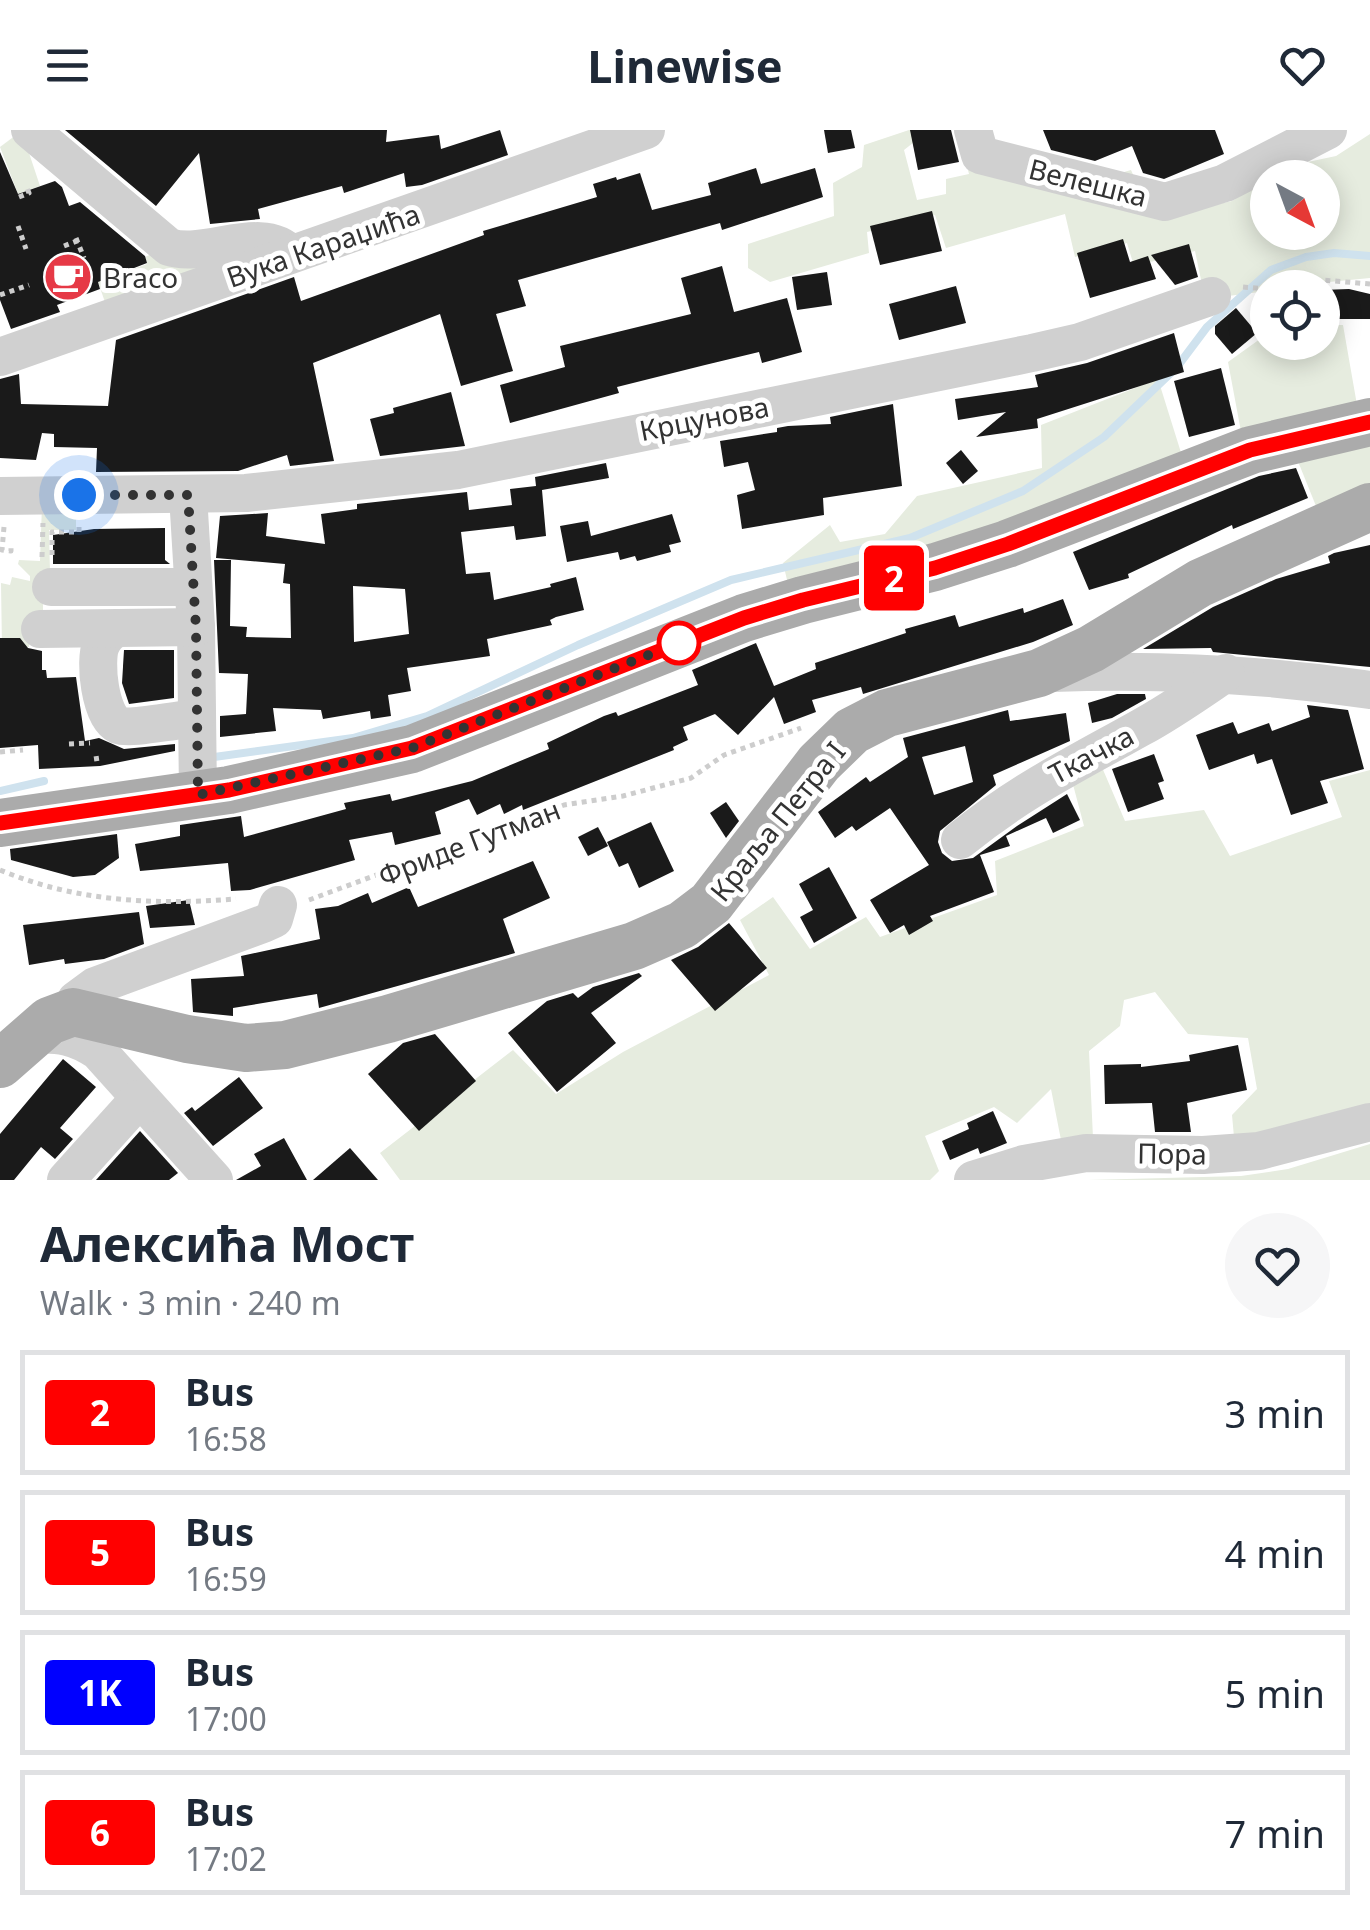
<!DOCTYPE html>
<html lang="en">
<head>
<meta charset="utf-8">
<style>
  :root { --surface:#fff; --page:#f6f6f7; --text:#1f2937; --muted:#747a83; --line:#e0e1e3 }
  body { margin:0; font-family:"Noto Sans",sans-serif; background:var(--page); color:var(--text); height:100vh; display:flex; flex-direction:column; font-size:38px; white-space:nowrap }
  * { box-sizing:border-box; margin:0 }
  p { font-size:32px; color:var(--muted) }
  .icon { flex:none; width:55px; height:55px; fill:none; stroke:currentColor; stroke-width:2; stroke-linecap:round; stroke-linejoin:round }
  .map { position:relative; height:1050px; overflow:hidden }
  .panel { display:flex; flex-direction:column; background:var(--surface); flex:1 }
  .panel>* { flex:none }
  .badge { padding:0 20px; border-radius:8px; font-size:35px; line-height:65px }
  .needle { width:65px; rotate:139deg }
  .fabs { position:absolute; left:1250px; top:30px; display:grid; gap:20px }
  .fabs a { display:grid; place-items:center; width:90px; height:90px; border-radius:50%; background:var(--surface); box-shadow:0 5px 25px #0003; font-size:50px }
  .you { position:absolute; width:50px; height:50px; margin:-25px; border:8px solid #fff; border-radius:50%; background:#1a73e8; box-shadow:0 0 0 15px #1a73e833 }
  .map>.badge { position:absolute; translate:-50% -50%; box-shadow:0 0 0 5px #fff }
  .round { display:grid; place-items:center; flex:none; width:105px; height:105px; border-radius:52px; background:var(--page) }
  .summary { display:flex; align-items:center; justify-content:space-between; height:170px; padding:0 40px }
  h1 { font-size:48px; font-weight:700; line-height:75px }
  ul { padding:0; list-style:none }
  li { display:flex; align-items:center; gap:30px; height:125px; margin:0 20px 15px; padding:0 20px; border:5px solid var(--line); border-radius:0px }
  li div { flex:1 }
  li b { display:block; font-size:38px }
  li em { font-style:normal }
  li .badge { min-width:110px; font-weight:700; text-align:center }
  header { display:flex; justify-content:space-between; align-items:center; height:130px; padding:0 40px; background:var(--surface); font-size:45px; font-weight:700 }
  .map>svg:first-child { display:block }
  .green { fill:#e6ecdf }
  .lines { fill:none; stroke-linecap:round; stroke-linejoin:round }
  .stream { stroke:#cfe2ee; stroke-width:8 }
  .building { fill:#1a1a1a; fill-rule:evenodd }
  .path { stroke:#cdcdcd; stroke-width:5; stroke-dasharray:5 5; stroke-linecap:butt }
  .minor { stroke:#d0d0d0; stroke-width:38 }
  .major { stroke:#ababab; stroke-width:48 }
  .line-casing { stroke:#fff; stroke-width:22 }
  .line { stroke:#f00; stroke-width:15 }
  .walk { stroke:#333; stroke-width:10; stroke-dasharray:0 18 }
  .stop-dot { fill:#fff; stroke:#f00; stroke-width:5 }
  .labels { text-anchor:middle; dominant-baseline:central; stroke-width:10; stroke-linejoin:round; paint-order:stroke }
  .street-label { font-size:28px; fill:#333; stroke:#fff }
  .poi-label { font-size:28px; fill:#333; stroke:#fff; text-anchor:start }
</style>
</head>
<body>
<header><svg class="icon" aria-label="menu" viewBox="0 0 24 24"><path d="M4 6h16M4 12h16M4 18h16"/></svg>Linewise<svg class="icon" aria-label="heart" viewBox="0 0 24 24"><path d="M12 20l-8-8c-3-5 5-10 8-4 3-6 11-1 8 4z"/></svg></header>
<div class="map">
<svg width="1370" height="1050" viewBox="0 0 1370 1050">
  <rect width="100%" height="100%" fill="#fff"/>
  <g class="green">
    <path d="M 909,0 L 917,0 L 918,9 L 904,20 L 917,70 L 946,64 L 946,49 L 969,44 L 958,0 L 1086,53 L 1131,40 L 1153,88 L 1232,71 L 1268,48 L 1268,102 L 1322,102 L 1322,48 L 1268,48 L 1284,37 L 1336,26 L 1370,4 L 1370,148 L 1268,158 L 1267,161 L 1205,169 L 1195,121 L 1134,136 L 1127,113 L 1075,127 L 1065,84 L 946,118 L 935,85 L 867,102 L 869,123 L 770,152 L 748,138 L 748,114 L 834,86 L 833,53 L 862,37 L 864,15 Z"/>
    <path d="M 16,5 L 26,14 L 40,56 L 18,64 L 0,17 Z"/>
    <path d="M 255,120 L 106,175 L 98,152 L 147,134 L 145,127 L 156,122 Z"/>
    <path d="M 1323,195 L 1343,195 L 1357,275 L 1242,307 L 1228,232 L 1267,204 L 1268,212 L 1322,212 Z"/>
    <path d="M 1158,249 L 1183,329 L 1054,379 L 788,454 L 783,433 L 830,395 L 840,412 L 885,404 L 917,366 L 1042,338 L 1041,295 Z"/>
    <path d="M 1370,302 L 1370,361 L 1318,381 L 1293,319 Z"/>
    <path d="M 76,374 L 76,400 L 49,400 L 50,443 L 43,444 L 43,490 L 29,506 L 29,517 L 2,519 L 1,453 L 10,455 L 12,447 L 30,451 L 30,446 L 18,434 L 19,430 L 40,431 L 42,375 Z"/>
    <path d="M 1101,635 L 1125,691 L 1204,680 L 1230,726 L 1342,687 L 1329,651 L 1370,640 L 1370,976 L 1313,994 L 1234,1007 L 1232,985 L 1257,959 L 1248,908 L 1188,904 L 1155,862 L 1124,870 L 1120,896 L 1089,921 L 1093,1008 L 1061,1010 L 1051,959 L 1017,993 L 994,977 L 925,1006 L 939,1041 L 930,1050 L 400,1050 L 380,1023 L 513,920 L 556,964 L 623,922 L 769,845 L 740,790 L 773,767 L 810,819 L 866,787 L 880,807 L 997,765 L 995,731 L 1084,696 L 1071,647 Z"/>
    <path d="M 1370,1014 L 1370,1050 L 1088,1050 L 1241,1046 L 1288,1039 Z"/>
  </g>
  <g class="lines">
    <g class="stream">
      <path d="M 207,628 L 353,608 L 427,586 L 578,515 L 731,450 L 910,408 L 1023,361 L 1104,307 L 1177,237 L 1207,197 L 1271,140 L 1306,127 L 1334,123 L 1370,126"/>
      <path d="M 0,661 L 44,651"/>
    </g>
  </g>
  <g class="building">
    <path d="M 65,0 L 387,0 L 386,12 L 439,5 L 441,19 L 500,0 L 508,25 L 422,55 L 406,57 L 404,43 L 344,63 L 342,56 L 258,79 L 260,89 L 210,94 L 199,23 L 156,76 Z"/>
    <path d="M 824,0 L 851,0 L 855,18 L 828,23 Z"/>
    <path d="M 910,0 L 951,0 L 959,32 L 918,40 Z"/>
    <path d="M 1043,0 L 1215,0 L 1224,24 L 1164,49 L 1143,43 L 1132,16 L 1095,31 L 1051,20 Z"/>
    <path d="M 0,22 L 18,64 L 55,51 L 62,57 L 69,76 L 80,72 L 145,126 L 147,133 L 98,152 L 100,159 L 57,175 L 60,182 L 11,199 L 0,170 Z"/>
    <path d="M 756,38 L 761,54 L 815,38 L 823,67 L 722,100 L 720,93 L 518,150 L 526,176 L 496,184 L 513,241 L 461,256 L 440,184 L 313,233 L 334,331 L 290,336 L 287,325 L 238,341 L 96,342 L 97,318 L 54,317 L 54,304 L 42,303 L 36,330 L 0,328 L 0,249 L 19,244 L 21,274 L 108,276 L 116,210 L 294,147 L 301,171 L 484,105 L 483,101 L 597,67 L 593,54 L 616,47 L 617,50 L 640,43 L 652,80 L 711,65 L 708,53 Z"/>
    <path d="M 932,81 L 942,121 L 880,135 L 870,96 Z"/>
    <path d="M 1123,109 L 1130,132 L 1148,126 L 1156,149 L 1090,168 L 1077,123 Z"/>
    <path d="M 1189,114 L 1198,147 L 1175,155 L 1151,125 Z"/>
    <path d="M 722,136 L 734,182 L 787,168 L 802,222 L 762,233 L 759,222 L 705,235 L 617,257 L 619,263 L 510,293 L 500,255 L 565,237 L 560,216 L 691,184 L 681,148 Z"/>
    <path d="M 827,142 L 832,175 L 797,180 L 792,147 Z"/>
    <path d="M 956,156 L 966,193 L 899,210 L 889,174 Z"/>
    <path d="M 1349,159 L 1370,164 L 1370,189 L 1322,189 L 1322,160 Z"/>
    <path d="M 1236,178 L 1257,203 L 1232,224 L 1215,204 L 1215,196 Z"/>
    <path d="M 1174,203 L 1184,242 L 1037,289 L 1038,298 L 976,307 L 1006,282 L 958,290 L 955,269 L 1038,257 L 1035,245 L 1087,233 Z"/>
    <path d="M 1221,238 L 1235,295 L 1189,307 L 1174,251 Z"/>
    <path d="M 451,262 L 465,316 L 380,326 L 370,289 L 394,283 L 393,278 Z"/>
    <path d="M 893,274 L 902,356 L 823,368 L 824,385 L 742,399 L 737,365 L 755,360 L 748,332 L 724,337 L 720,311 L 777,302 L 777,298 L 788,296 L 831,294 L 830,287 Z"/>
    <path d="M 961,320 L 978,341 L 963,354 L 946,333 Z"/>
    <path d="M 606,333 L 609,348 L 542,360 L 546,406 L 516,410 L 514,396 L 461,402 L 466,444 L 490,442 L 494,470 L 551,457 L 550,454 L 576,447 L 584,480 L 556,487 L 550,490 L 552,495 L 487,509 L 490,526 L 407,538 L 411,561 L 388,565 L 391,586 L 371,589 L 370,581 L 323,589 L 321,580 L 273,578 L 276,601 L 220,607 L 220,586 L 246,584 L 248,544 L 219,543 L 214,430 L 231,430 L 230,496 L 247,497 L 246,507 L 291,508 L 290,454 L 283,453 L 285,434 L 216,428 L 220,386 L 268,383 L 266,406 L 325,414 L 321,384 L 357,379 L 357,374 L 467,362 L 469,380 L 512,375 L 510,359 L 536,356 L 535,347 ZM 353,456 L 405,459 L 409,504 L 354,512 Z"/>
    <path d="M 1296,338 L 1308,368 L 1233,399 L 1232,395 L 1128,444 L 1129,448 L 1089,460 L 1073,422 L 1259,346 Z"/>
    <path d="M 672,384 L 681,412 L 669,415 L 671,422 L 637,431 L 635,426 L 620,430 L 618,422 L 567,432 L 560,396 L 588,391 L 591,406 Z"/>
    <path d="M 165,398 L 165,430 L 170,434 L 53,434 L 53,405 L 94,399 Z"/>
    <path d="M 1370,415 L 1370,537 L 1213,522 L 1211,518 L 1143,519 L 1213,477 L 1276,449 L 1330,433 L 1328,426 L 1334,423 Z"/>
    <path d="M 1063,469 L 1073,495 L 1033,512 L 863,564 L 861,557 L 812,570 L 816,582 L 784,594 L 774,567 L 738,605 L 715,584 L 683,597 L 688,610 L 673,617 L 674,620 L 523,680 L 522,675 L 504,684 L 500,674 L 477,685 L 469,669 L 435,682 L 441,704 L 395,715 L 392,702 L 349,710 L 355,730 L 250,760 L 231,761 L 228,733 L 140,741 L 135,714 L 180,706 L 180,695 L 241,686 L 244,707 L 346,679 L 344,673 L 390,664 L 392,671 L 472,651 L 549,619 L 547,613 L 604,586 L 616,582 L 618,586 L 698,555 L 692,540 L 756,513 L 774,556 L 816,539 L 815,533 L 906,503 L 905,499 L 955,485 L 959,497 L 1023,478 L 1024,483 Z"/>
    <path d="M 0,508 L 20,508 L 28,518 L 42,521 L 42,540 L 46,540 L 47,548 L 76,547 L 85,611 L 99,608 L 124,619 L 175,614 L 175,621 L 100,636 L 39,639 L 38,615 L 0,618 Z"/>
    <path d="M 124,520 L 174,520 L 174,568 L 129,574 L 122,553 Z"/>
    <path d="M 1117,564 L 1145,564 L 1146,569 L 1112,588 L 1092,593 L 1088,573 Z"/>
    <path d="M 1307,575 L 1348,580 L 1364,639 L 1320,651 L 1328,673 L 1291,685 L 1272,629 L 1257,634 L 1254,624 L 1209,640 L 1196,605 L 1233,592 L 1238,604 L 1269,593 L 1272,601 L 1310,587 Z"/>
    <path d="M 1008,580 L 1010,591 L 1066,583 L 1070,611 L 993,645 L 996,655 L 940,701 L 938,712 L 942,723 L 952,731 L 973,728 L 1017,696 L 1067,664 L 1080,690 L 1053,703 L 1046,688 L 1006,706 L 1010,716 L 980,725 L 994,762 L 930,786 L 933,791 L 909,805 L 904,795 L 890,803 L 870,770 L 929,735 L 890,678 L 856,701 L 852,696 L 835,708 L 818,682 L 866,647 L 870,652 L 908,627 L 903,608 ZM 965,616 L 973,652 L 934,665 L 922,627 Z"/>
    <path d="M 1154,624 L 1164,651 L 1158,653 L 1164,669 L 1128,682 L 1112,639 Z"/>
    <path d="M 726,672 L 739,691 L 726,708 L 710,683 Z"/>
    <path d="M 651,692 L 674,741 L 639,758 L 628,733 L 619,737 L 607,712 Z"/>
    <path d="M 598,697 L 608,716 L 588,726 L 578,707 Z"/>
    <path d="M 117,704 L 119,728 L 95,745 L 73,747 L 11,730 L 10,719 Z"/>
    <path d="M 533,731 L 550,768 L 503,789 L 515,823 L 319,878 L 317,864 L 233,878 L 233,886 L 193,882 L 191,849 L 244,846 L 241,826 L 320,809 L 315,779 L 338,776 L 368,763 L 372,773 L 409,757 L 418,777 Z"/>
    <path d="M 829,737 L 857,788 L 814,813 L 800,787 L 813,780 L 799,754 Z"/>
    <path d="M 189,770 L 195,795 L 150,798 L 146,776 Z"/>
    <path d="M 139,782 L 144,814 L 104,829 L 65,834 L 64,829 L 29,835 L 23,795 Z"/>
    <path d="M 729,793 L 767,838 L 715,881 L 671,830 L 698,817 Z"/>
    <path d="M 639,843 L 642,846 L 591,883 L 616,913 L 557,962 L 508,903 L 547,871 L 573,863 L 578,868 L 593,857 Z"/>
    <path d="M 435,904 L 476,951 L 419,1001 L 368,944 L 403,913 Z"/>
    <path d="M 1238,915 L 1247,960 L 1187,973 L 1191,1002 L 1155,1002 L 1152,973 L 1105,974 L 1104,935 L 1141,934 L 1141,937 L 1190,931 L 1189,925 Z"/>
    <path d="M 63,929 L 96,957 L 60,998 L 73,1009 L 55,1029 L 41,1017 L 14,1050 L 0,1050 L 0,1004 Z"/>
    <path d="M 239,947 L 263,978 L 213,1016 L 184,983 L 192,977 L 195,981 Z"/>
    <path d="M 993,981 L 1007,1013 L 980,1024 L 978,1018 L 950,1030 L 942,1011 L 969,999 L 967,993 Z"/>
    <path d="M 140,1001 L 178,1043 L 169,1050 L 96,1050 Z"/>
    <path d="M 284,1008 L 307,1050 L 236,1050 L 261,1036 L 254,1024 Z"/>
    <path d="M 350,1018 L 378,1050 L 313,1050 Z"/>
  </g>
  <g class="lines">
    <g class="path">
      <path d="M 19,67 L 29,63 L 27,58"/>
      <path d="M 18,96 L 26,119"/>
      <path d="M 76,108 L 84,128"/>
      <path d="M 64,116 L 82,109"/>
      <path d="M 1243,157 L 1268,159"/>
      <path d="M 1276,158 L 1322,150 L 1370,154"/>
      <path d="M 0,165 L 29,155"/>
      <path d="M 4,397 L 2,420 L 11,421 L 11,415"/>
      <path d="M 52,425 L 52,402 L 79,402 L 79,393"/>
      <path d="M 42,427 L 43,393"/>
      <path d="M 69,614 L 90,613"/>
      <path d="M 0,622 L 23,620"/>
      <path d="M 94,629 L 101,628"/>
      <path d="M 0,740 C 77,772 153,775 236,769"/>
      <path d="M 309,770 L 564,675 L 623,666 L 691,648 L 724,625 L 801,598"/>
    </g>
    <g class="minor">
      <path d="M 30,0 L 169,117 C 206,129 262,93 291,124"/>
      <path d="M 973,0 L 980,25 L 1165,72 L 1225,53 L 1328,0"/>
      <path d="M 0,227 L 646,0"/>
      <path d="M 188,365 L 196,497 L 198,665"/>
      <path d="M 0,366 L 246,363 L 458,340 L 1032,223 L 1080,212 L 1212,166"/>
      <path d="M 51,457 L 176,457"/>
      <path d="M 117,498 C 110,502 104,507 101,515 C 94,531 100,586 118,595 C 131,600 177,589 195,589"/>
      <path d="M 40,499 L 196,497"/>
      <path d="M 1052,543 C 1159,539 1264,544 1370,560"/>
      <path d="M 960,710 C 1020,661 1074,635 1140,598 C 1170,582 1198,562 1226,543"/>
      <path d="M 73,882 L 76,870 L 95,856 L 263,794 L 274,789 L 278,775"/>
      <path d="M 32,905 C 59,903 75,906 98,921 L 214,1050"/>
      <path d="M 66,1050 L 139,969"/>
      <path d="M 973,1050 L 1024,1034 L 1086,1023 L 1203,1025 L 1259,1021 L 1370,992"/>
    </g>
    <g class="major">
      <path d="M 0,693 L 229,660 L 412,619 L 744,488 L 803,470 L 935,437 L 1007,414 L 1251,320 L 1370,292"/>
      <path d="M 0,934 L 49,891 L 73,882 L 187,909 L 246,918 L 285,915 L 388,889 L 634,816 L 682,795 L 711,773 L 819,633 L 852,601 L 887,583 L 1039,543 L 1091,519 L 1200,453 L 1370,377"/>
    </g>
  </g>
  <g class="lines">
    <g class="line-casing">
      <path id="line" d="M 0,693 L 229,660 L 412,618 L 744,488 L 803,470 L 935,438 L 1008,414 L 1250,320 L 1370,292"/>
    </g>
    <use href="#line" class="line"/>
    <path class="walk" d="M 79,365 L 188,365 L 196,498 L 198,665 L 412,618 L 679,513"/>
  </g>
  <defs>
    <g id="cafe-disc" transform="scale(2.5)"><circle r="9.5" fill="#e63946" stroke="#fff"/><path d="M-5.5-4.5H6V0H3Q3 3.5 0 3.5H-2.5Q-5.5 3.5-5.5 0ZM3-3.2v2h1.7v-2ZM-6 4.5H4V6H-6Z" fill="#fff"/></g>
  </defs>
  <g fill-rule="evenodd">
    <use href="#cafe-disc" x="68" y="147"/>
  </g>
  <circle class="stop-dot" cx="679" cy="513" r="20"/>
  <g class="labels">
    <g class="street-label">
      <text transform="translate(1088 52) rotate(14)">Велешка</text>
      <text transform="translate(323 115) rotate(-19)">Вука Караџића</text>
      <text transform="translate(704 288) rotate(-11)">Крцунова</text>
      <text transform="translate(1091 624) rotate(-28)">Ткачка</text>
      <text transform="translate(777 691) rotate(-51)">Краља Петра I</text>
      <text transform="translate(469 712) rotate(-21)">Фриде Гутман</text>
      <text transform="translate(1172 1023) rotate(1)">Пора</text>
    </g>
    <g class="poi-label">
      <text x="103" y="147">Braco</text>
    </g>
  </g>
</svg>
<div class="fabs">
<a><svg class="needle" viewBox="-14 -14 28 28"><path d="M0-13l5 13h-10z" fill="#e53935"/><path d="M0 13l5-13h-10z" fill="#747a83"/></svg></a>
<a><svg class="icon" aria-label="locate" viewBox="0 0 24 24"><circle cx="12" cy="12" r="6"/><path d="M12 2v4M12 18v4M2 12h4M18 12h4"/></svg></a>
</div>
<div class="you" style="left:79px;top:365px"></div>
<b class="badge" style="left:894px;top:448px;background:#f00;color:#fff">2</b>
</div>
<section class="panel">
<div class="summary"><div><h1>Алексића Мост</h1><p>Walk · 3 min · 240 m</p></div><a class="round"><svg class="icon" aria-label="heart" viewBox="0 0 24 24"><path d="M12 20l-8-8c-3-5 5-10 8-4 3-6 11-1 8 4z"/></svg></a></div>
<ul>
<li><span class="badge" style="background:#f00;color:#fff">2</span><div><b>Bus</b><p>16:58</p></div><em>3 min</em></li>
<li><span class="badge" style="background:#f00;color:#fff">5</span><div><b>Bus</b><p>16:59</p></div><em>4 min</em></li>
<li><span class="badge" style="background:#00f;color:#fff">1K</span><div><b>Bus</b><p>17:00</p></div><em>5 min</em></li>
<li><span class="badge" style="background:#f00;color:#fff">6</span><div><b>Bus</b><p>17:02</p></div><em>7 min</em></li>
</ul>
</section>
</body>
</html>
